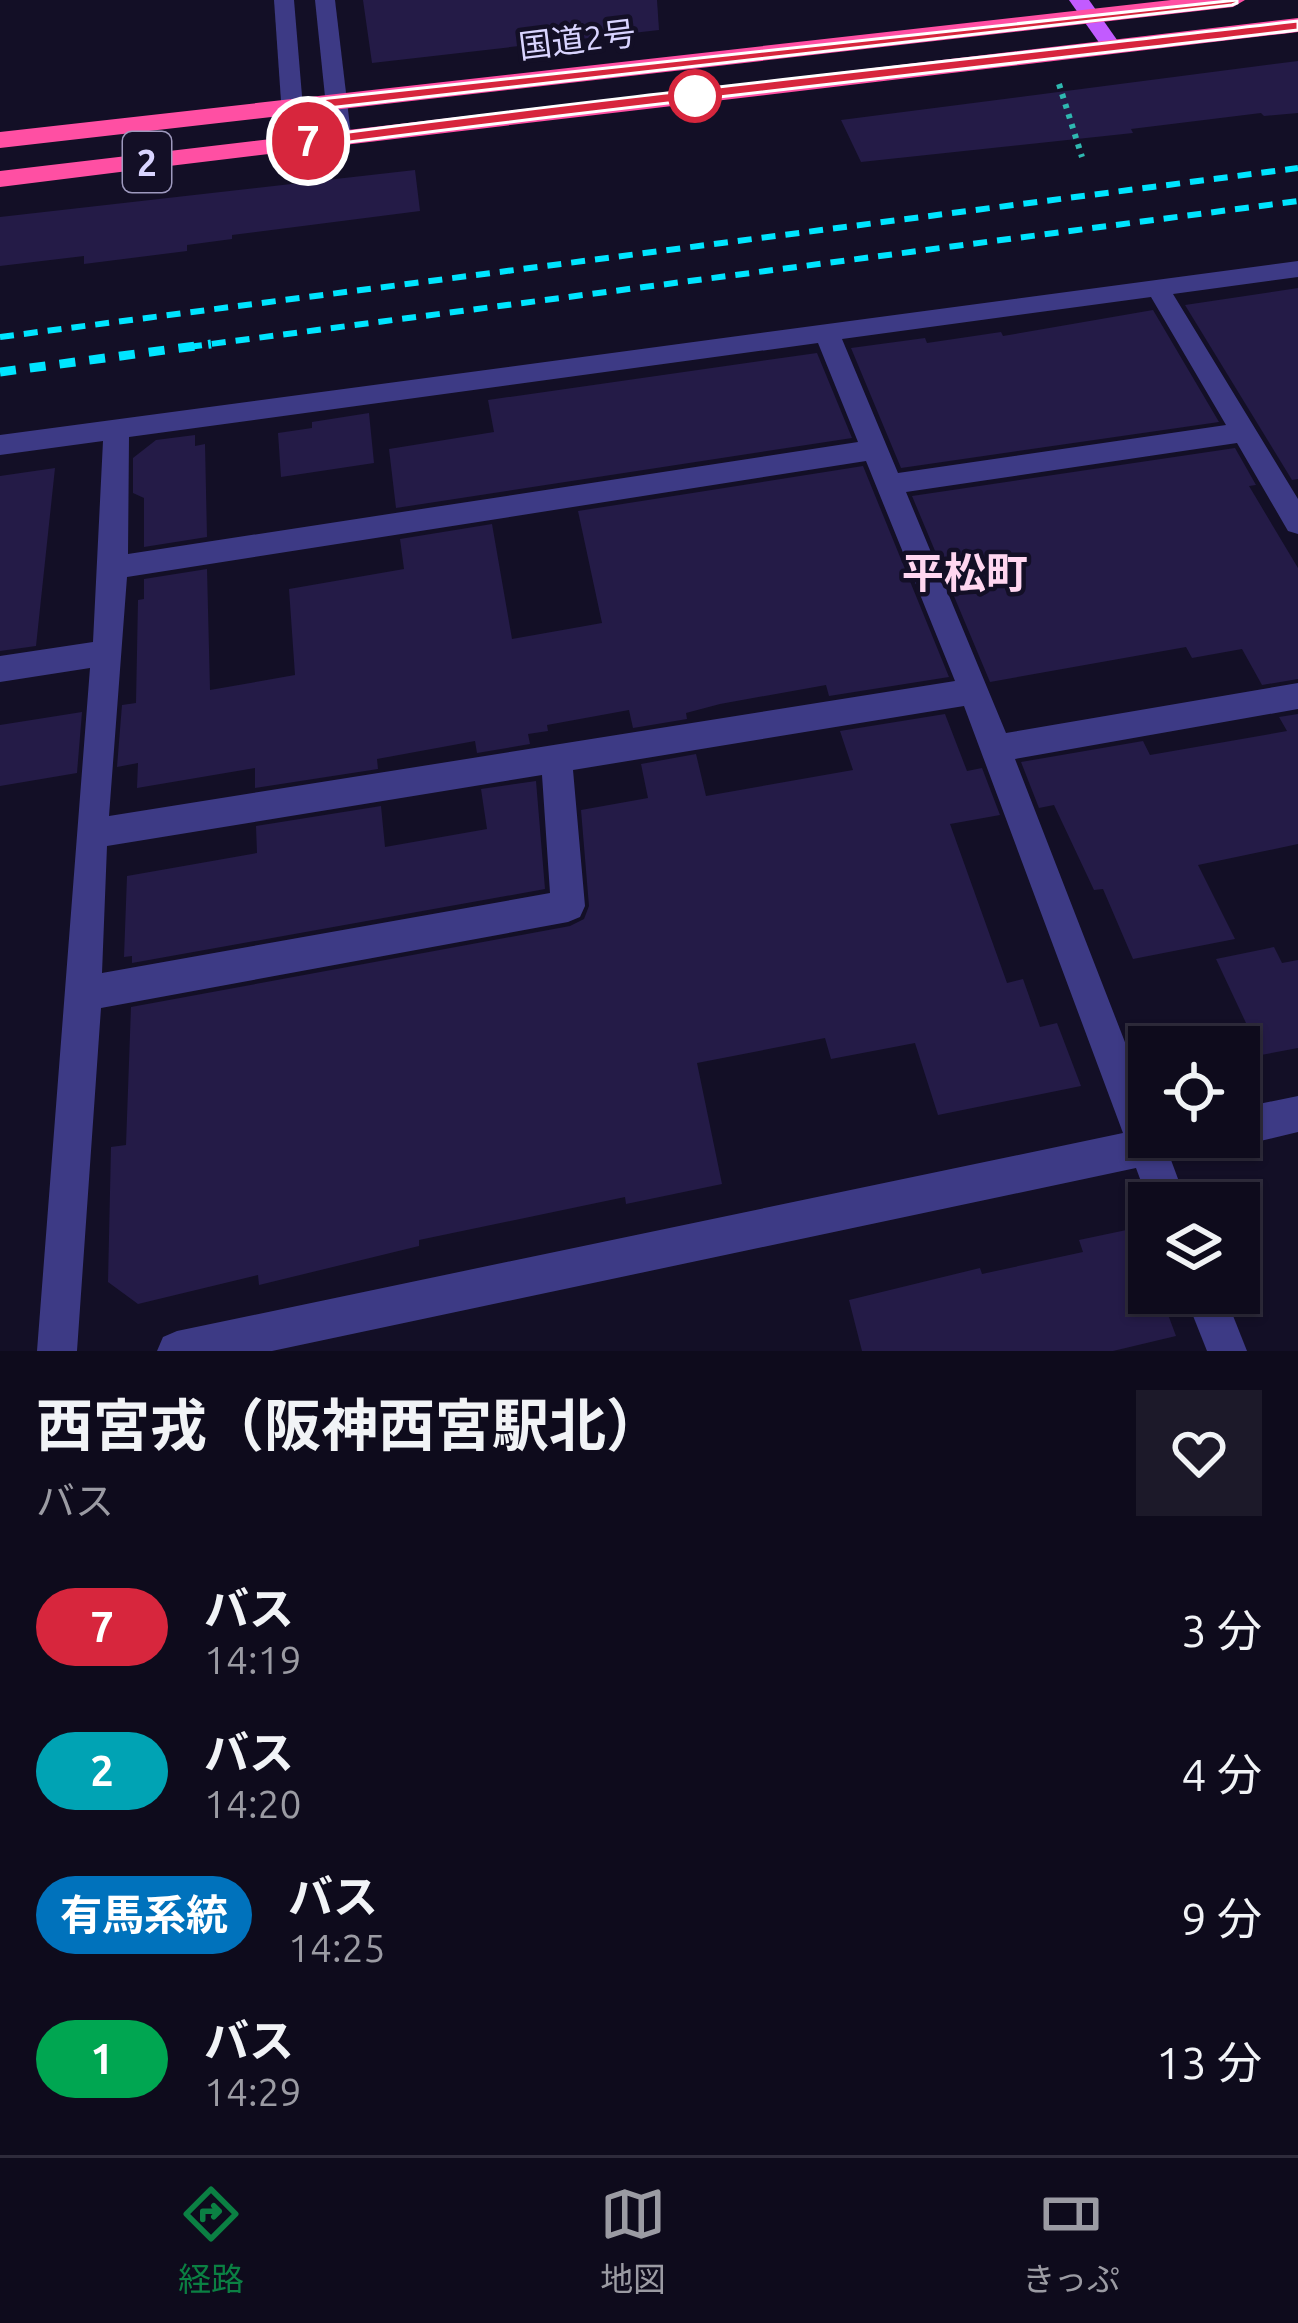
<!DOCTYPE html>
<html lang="ja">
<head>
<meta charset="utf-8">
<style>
  :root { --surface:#0e0b1c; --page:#1c1929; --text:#f1f3f6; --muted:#9b9ba3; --line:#2e2b3b; --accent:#0b8043 }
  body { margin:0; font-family:Ubuntu,"Noto Sans JP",sans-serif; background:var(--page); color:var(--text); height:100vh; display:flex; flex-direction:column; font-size:45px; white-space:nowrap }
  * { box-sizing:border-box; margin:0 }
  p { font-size:39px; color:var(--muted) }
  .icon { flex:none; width:66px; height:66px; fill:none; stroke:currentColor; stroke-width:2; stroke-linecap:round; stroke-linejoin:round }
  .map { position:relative; height:1351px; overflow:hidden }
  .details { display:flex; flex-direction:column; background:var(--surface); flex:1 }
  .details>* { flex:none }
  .badge { padding:0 24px; border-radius:39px; font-size:42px; line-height:78px }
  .fabs { position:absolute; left:1128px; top:1026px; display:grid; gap:24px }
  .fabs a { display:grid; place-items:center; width:132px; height:132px; border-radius:0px; background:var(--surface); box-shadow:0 3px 9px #0004,0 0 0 3px var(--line); font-size:60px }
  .map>.badge { position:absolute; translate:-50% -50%; box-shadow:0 0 0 6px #fff }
  .round { display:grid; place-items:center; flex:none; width:126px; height:126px; border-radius:0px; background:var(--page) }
  .overview { display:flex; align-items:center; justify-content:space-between; height:204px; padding:0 36px }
  h1 { font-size:57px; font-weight:700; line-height:90px }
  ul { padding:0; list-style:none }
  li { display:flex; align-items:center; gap:36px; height:144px; padding:0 36px }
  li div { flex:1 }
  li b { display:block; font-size:45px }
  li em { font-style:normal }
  li .badge { min-width:132px; font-weight:700; text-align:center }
  .menu { display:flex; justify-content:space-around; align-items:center; height:168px; border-top:3px solid var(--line); background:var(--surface); font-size:33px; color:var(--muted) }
  .menu a { display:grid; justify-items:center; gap:6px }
  .menu .selected { color:var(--accent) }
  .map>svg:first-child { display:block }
  .building { fill:#241b47 }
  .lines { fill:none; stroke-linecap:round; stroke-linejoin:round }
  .path { stroke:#2fb8b0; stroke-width:6; stroke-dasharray:4.5 6; stroke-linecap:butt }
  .minor { fill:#3d3a85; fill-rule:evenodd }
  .major { fill:#c25bff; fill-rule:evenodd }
  .highway { fill:#ff4fa3; fill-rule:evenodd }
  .rail-far1 { stroke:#00e5ff; stroke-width:6; stroke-dasharray:14 10; stroke-linecap:butt }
  .rail { stroke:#00e5ff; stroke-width:9; stroke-dasharray:16 14; stroke-linecap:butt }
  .line { fill:#d7263d; stroke:#fff; stroke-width:3 }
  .stop-dot { fill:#fff; stroke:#d7263d; stroke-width:6 }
  .labels { text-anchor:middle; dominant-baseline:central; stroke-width:9; stroke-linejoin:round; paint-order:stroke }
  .far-street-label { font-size:33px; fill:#d9d4ff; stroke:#130f26 }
  .shield { fill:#130f26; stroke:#9e99be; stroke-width:3 }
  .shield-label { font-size:36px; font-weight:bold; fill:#d9d4ff }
  .neighbourhood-label { font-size:42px; font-weight:bold; fill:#ffd6f0; stroke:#130f26 }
</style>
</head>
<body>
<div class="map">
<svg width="1298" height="1351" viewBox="0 0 1298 1351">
  <rect width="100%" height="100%" fill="#130f26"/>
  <g class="building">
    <path d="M 363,0 L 657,0 L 659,30 L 372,63 Z"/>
    <path d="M 1298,61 L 1298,113 L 1264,116 L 1261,113 L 1131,129 L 1133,133 L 861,162 L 841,120 Z"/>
    <path d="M 415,170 L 420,211 L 232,235 L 232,239 L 187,245 L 187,251 L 84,264 L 84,256 L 0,266 L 0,217 Z"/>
    <path d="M 1298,288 L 1298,479 L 1292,480 L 1185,305 Z"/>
    <path d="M 1153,310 L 1219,422 L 901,468 L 851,348 L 925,338 L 927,343 L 1001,332 L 1003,336 Z"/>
    <path d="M 817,353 L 852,438 L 396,508 L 389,449 L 494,432 L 488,400 Z"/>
    <path d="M 369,413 L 374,463 L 281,477 L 278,433 L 312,428 L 312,422 Z"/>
    <path d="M 195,435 L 195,446 L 205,444 L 207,537 L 144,547 L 144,498 L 133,493 L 133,458 L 156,440 Z"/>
    <path d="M 1235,448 L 1256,485 L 1249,486 L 1298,568 L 1298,679 L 1262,685 L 1242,649 L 1192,658 L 1186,647 L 990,682 L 912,496 Z"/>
    <path d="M 863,466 L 949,677 L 829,696 L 826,685 L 720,704 L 686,713 L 687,719 L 633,728 L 629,710 L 547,725 L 548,731 L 528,734 L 530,744 L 477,753 L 475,741 L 377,759 L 378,769 L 255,788 L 255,768 L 137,788 L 138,763 L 117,767 L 122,705 L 136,703 L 138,600 L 144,599 L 144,579 L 207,569 L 210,690 L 295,675 L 289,589 L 404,569 L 400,539 L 492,524 L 512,639 L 602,623 L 578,511 Z"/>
    <path d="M 55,468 L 36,646 L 0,651 L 0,476 Z"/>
    <path d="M 82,712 L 77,773 L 0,786 L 0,725 Z"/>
    <path d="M 945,714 L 967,771 L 982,768 L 1000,815 L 950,824 L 1007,983 L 1023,979 L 1040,1027 L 1057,1023 L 1081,1086 L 938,1115 L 915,1043 L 831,1059 L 825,1038 L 697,1063 L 722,1184 L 626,1204 L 625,1197 L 419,1240 L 419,1246 L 259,1285 L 258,1275 L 138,1304 L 108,1282 L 111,1147 L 126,1145 L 131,1007 L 570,926 L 584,919 L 589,906 L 581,810 L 648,798 L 641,764 L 696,754 L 706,796 L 853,770 L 840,731 Z"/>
    <path d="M 1298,714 L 1298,844 L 1198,865 L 1235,939 L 1133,959 L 1103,889 L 1094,890 L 1054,805 L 1039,808 L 1021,762 L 1143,741 L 1150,755 L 1287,731 L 1279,717 Z"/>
    <path d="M 536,781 L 545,889 L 132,963 L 132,956 L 124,957 L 127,876 L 257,853 L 256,826 L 381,806 L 385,847 L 487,829 L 481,789 Z"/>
    <path d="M 1274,947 L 1282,963 L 1298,960 L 1298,1048 L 1261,1055 L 1216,959 Z"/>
    <path d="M 1136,1228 L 1149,1263 L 1149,1293 L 1160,1293 L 1176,1336 L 1113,1351 L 862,1351 L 849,1300 L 980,1268 L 982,1274 L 1083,1252 L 1079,1240 Z"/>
  </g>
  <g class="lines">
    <path class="path" d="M 1059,84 L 1082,157"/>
    <g class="minor">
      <path d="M 274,0 L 294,0 L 306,144 L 295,151 L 284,144 Z"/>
      <path d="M 315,0 L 335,0 L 351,135 L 340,142 L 329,135 Z"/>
      <path d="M 1298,261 L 1298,277 L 1173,294 L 1298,499 L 1298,534 L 1288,531 L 1237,443 L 906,492 L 1006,733 L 1298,683 L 1298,709 L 1015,759 L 1149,1104 L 1149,1137 L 1211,1137 L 1205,1150 L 1171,1160 L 1187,1203 L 1149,1203 L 1136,1168 L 272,1351 L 157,1351 L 163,1337 L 177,1331 L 1123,1133 L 964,706 L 573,770 L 585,906 L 580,917 L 568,922 L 101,1008 L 77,1351 L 37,1351 L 90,668 L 0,682 L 0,656 L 93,642 L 103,441 L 0,455 L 0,435 ZM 1151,297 L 1226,425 L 898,473 L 842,339 ZM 818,343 L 858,442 L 128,554 L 129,437 ZM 866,461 L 955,681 L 109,816 L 127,577 ZM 542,775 L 550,893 L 102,973 L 107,846 Z"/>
      <path d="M 1298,1096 L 1298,1132 L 1239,1146 L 1226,1140 L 1239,1137 L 1239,1108 Z"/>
      <path d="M 1184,1293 L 1224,1293 L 1247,1351 L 1207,1351 Z"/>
    </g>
    <path class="major" d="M 1069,0 L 1089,0 L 1122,47 L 1119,51 L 1105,51 Z"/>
    <g class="highway">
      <path d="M 1171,0 L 1245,0 L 1233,7 L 0,148 L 0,132 Z"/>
      <path d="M 1298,18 L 1298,32 C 865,84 432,133 0,187 L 0,171 Z"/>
    </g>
    <g class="rail-far1">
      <path d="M 0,337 L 1298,168"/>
      <path d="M 188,347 L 1298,201"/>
    </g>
    <path class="rail" d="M 0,372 L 211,344"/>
  </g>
  <path class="line" d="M 1232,5 L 301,111 L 303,138 C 634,94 966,60 1298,21 L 1298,30 C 964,70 629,105 295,149 L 286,144 L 285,107 L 293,102 L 1237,0 L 1237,3 Z"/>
  <circle class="stop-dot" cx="695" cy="96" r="24"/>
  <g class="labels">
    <g class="far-street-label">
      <text transform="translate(577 39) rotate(-7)">国道2号</text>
    </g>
    <rect class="shield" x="123" y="132" width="48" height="60" rx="9"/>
    <g class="shield-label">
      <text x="147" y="162">2</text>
    </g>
    <g class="neighbourhood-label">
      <text x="965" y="572">平松町</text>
    </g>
  </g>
</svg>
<div class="fabs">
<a><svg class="icon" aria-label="locate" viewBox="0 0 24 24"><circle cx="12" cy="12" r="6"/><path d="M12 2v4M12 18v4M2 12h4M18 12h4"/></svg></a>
<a><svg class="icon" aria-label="layers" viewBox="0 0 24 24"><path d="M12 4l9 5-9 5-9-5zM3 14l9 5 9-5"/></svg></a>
</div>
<b class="badge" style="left:308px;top:141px;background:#d7263d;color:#fff">7</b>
</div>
<section class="details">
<div class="overview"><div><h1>西宮戎（阪神西宮駅北）</h1><p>バス</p></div><a class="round"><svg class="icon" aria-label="heart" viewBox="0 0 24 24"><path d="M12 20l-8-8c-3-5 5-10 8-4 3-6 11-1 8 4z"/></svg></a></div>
<ul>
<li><span class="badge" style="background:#d7263d;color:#fff">7</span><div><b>バス</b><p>14:19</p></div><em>3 分</em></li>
<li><span class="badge" style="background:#00a3b4;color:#fff">2</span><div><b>バス</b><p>14:20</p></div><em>4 分</em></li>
<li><span class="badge" style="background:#0072bc;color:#fff">有馬系統</span><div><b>バス</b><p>14:25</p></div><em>9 分</em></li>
<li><span class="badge" style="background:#00a651;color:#fff">1</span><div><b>バス</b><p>14:29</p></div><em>13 分</em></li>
</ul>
</section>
<nav class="menu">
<a class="selected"><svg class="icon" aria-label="directions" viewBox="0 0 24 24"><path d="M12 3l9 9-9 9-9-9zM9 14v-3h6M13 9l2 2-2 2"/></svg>経路</a>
<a><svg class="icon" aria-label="map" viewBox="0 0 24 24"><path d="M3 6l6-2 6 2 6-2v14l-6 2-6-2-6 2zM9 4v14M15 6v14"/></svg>地図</a>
<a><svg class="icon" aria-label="tickets" viewBox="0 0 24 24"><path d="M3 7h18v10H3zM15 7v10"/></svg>きっぷ</a>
</nav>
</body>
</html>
